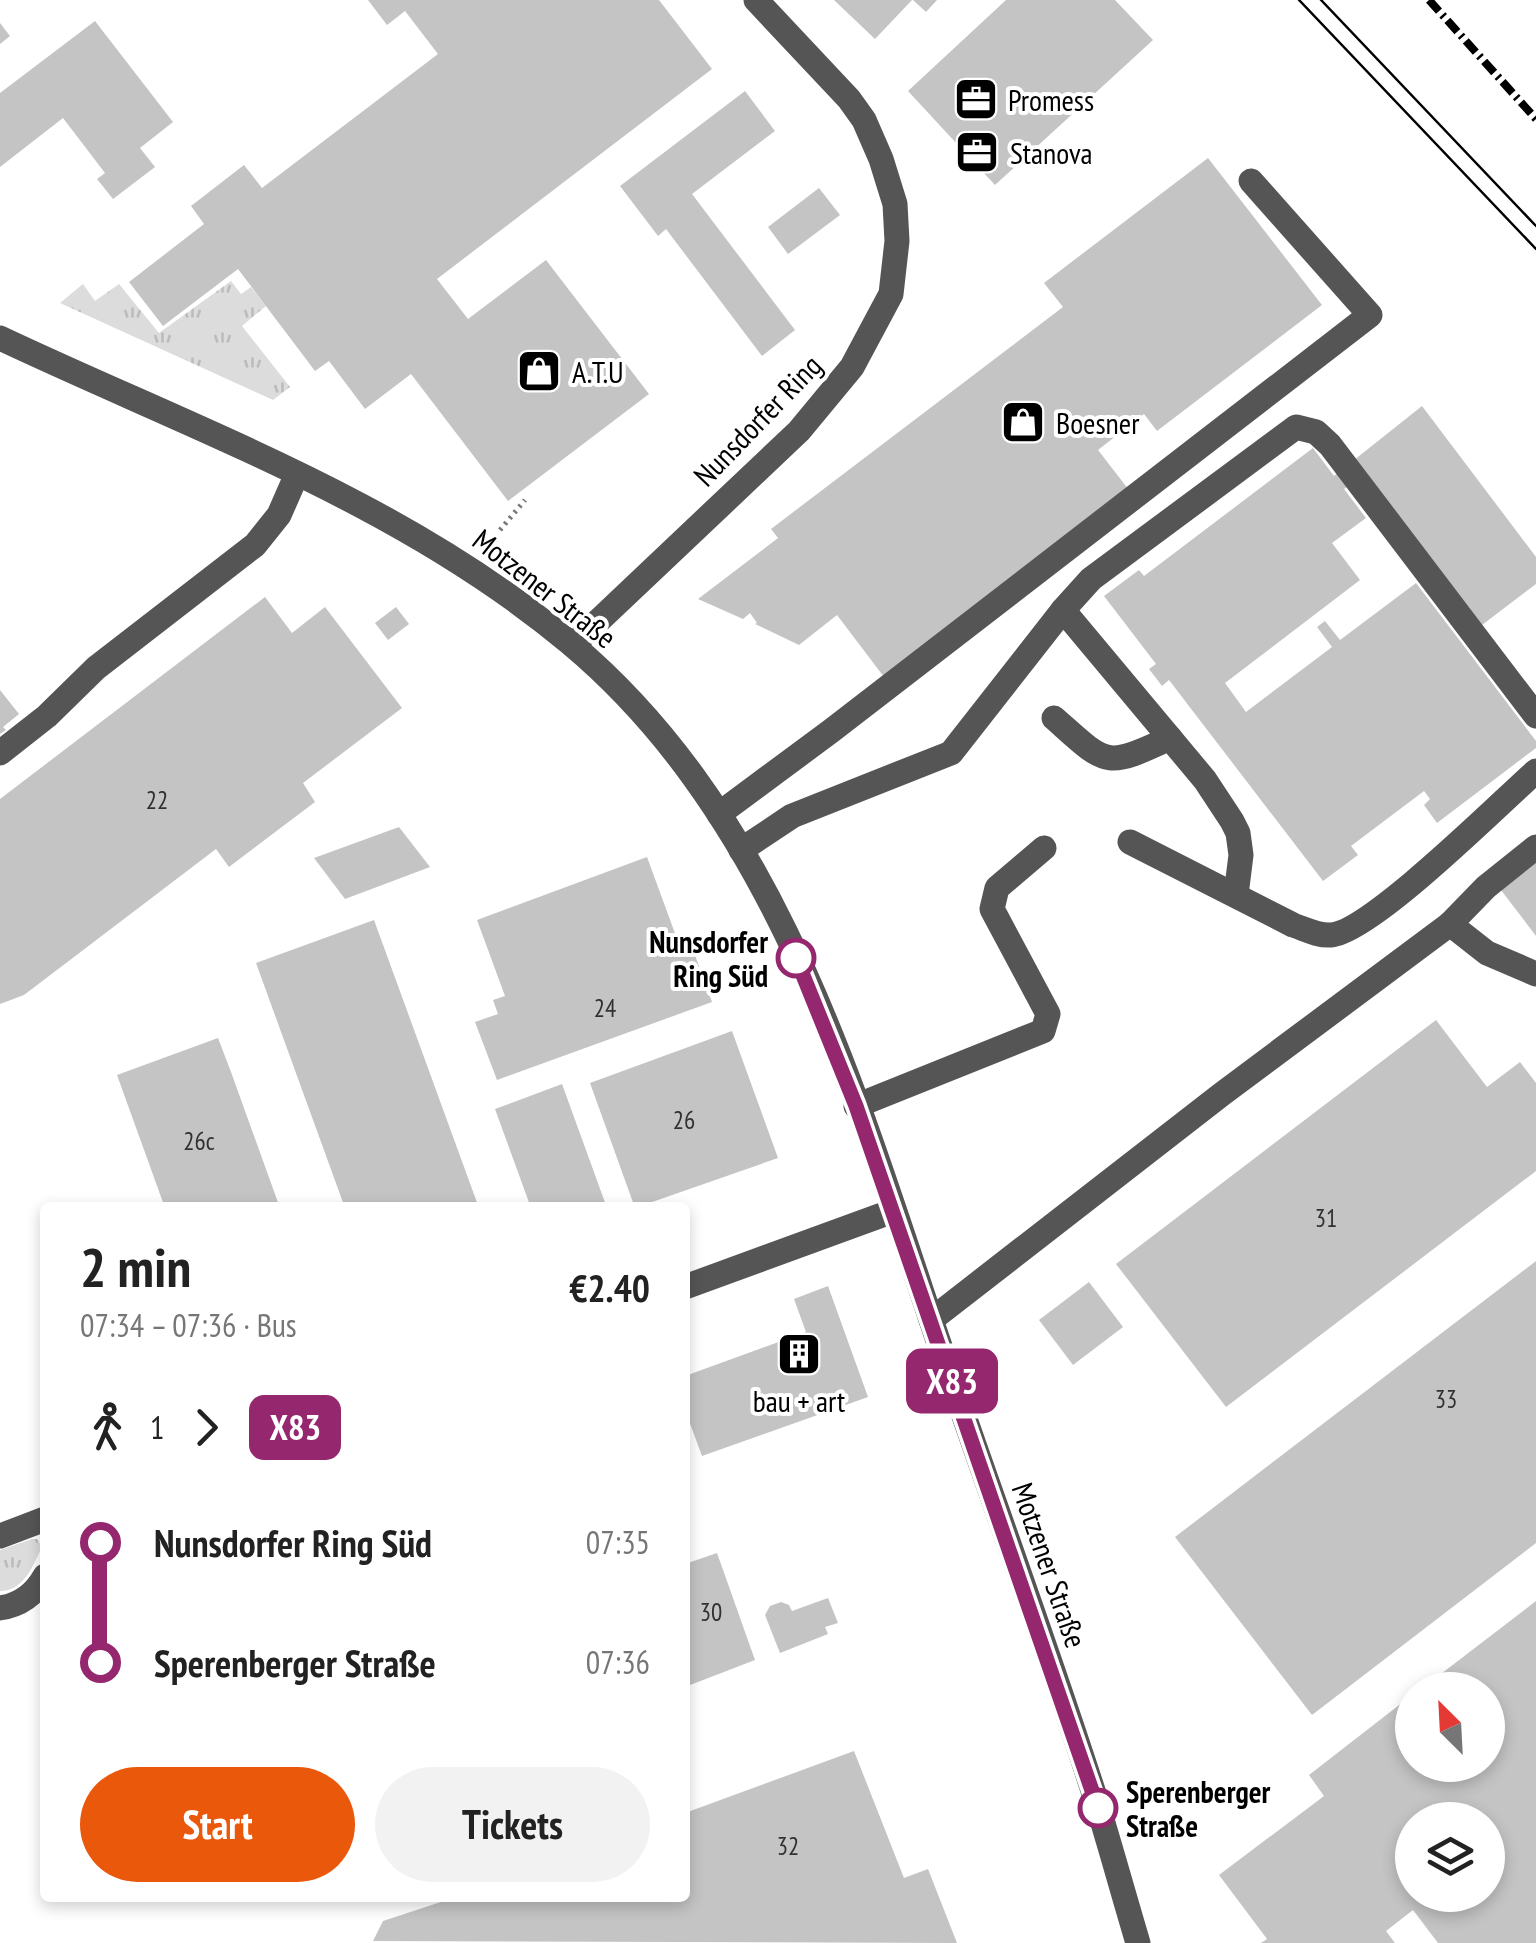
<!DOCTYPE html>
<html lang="en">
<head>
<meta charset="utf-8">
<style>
  :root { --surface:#fff; --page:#f2f2f2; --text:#222; --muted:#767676; --accent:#ea580c }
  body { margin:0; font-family:"PT Sans Narrow",sans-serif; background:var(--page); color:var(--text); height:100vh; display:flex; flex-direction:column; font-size:38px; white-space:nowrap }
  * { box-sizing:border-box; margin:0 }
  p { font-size:32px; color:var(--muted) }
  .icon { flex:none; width:55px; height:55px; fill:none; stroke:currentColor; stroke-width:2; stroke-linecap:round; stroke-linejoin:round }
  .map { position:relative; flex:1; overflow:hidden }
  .drawer { position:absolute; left:40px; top:1202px; width:650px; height:700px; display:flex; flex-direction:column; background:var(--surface); border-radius:10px; box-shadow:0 5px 15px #0003 }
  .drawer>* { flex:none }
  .badge { padding:0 20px; border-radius:15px; font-size:35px; line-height:65px }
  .needle { width:65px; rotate:336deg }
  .controls { position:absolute; left:1395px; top:1672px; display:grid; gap:20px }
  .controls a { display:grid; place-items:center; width:110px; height:110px; border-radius:50%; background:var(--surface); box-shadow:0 5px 15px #0003; font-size:50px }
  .map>.badge { position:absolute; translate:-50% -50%; box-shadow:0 0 0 5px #fff }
  .legs { display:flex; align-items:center; gap:15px; height:110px; padding:0 40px; font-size:32px }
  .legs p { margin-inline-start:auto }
  .overview { display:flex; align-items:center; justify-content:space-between; height:170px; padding:0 40px }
  h1 { font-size:55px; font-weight:700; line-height:75px }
  .cta { display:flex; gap:20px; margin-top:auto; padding:20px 40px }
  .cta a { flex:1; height:115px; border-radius:60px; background:var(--accent); color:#fff; font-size:40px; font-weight:700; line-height:115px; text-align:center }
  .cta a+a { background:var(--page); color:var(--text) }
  ul { padding:0 40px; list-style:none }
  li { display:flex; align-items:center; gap:35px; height:120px; font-size:38px }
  li i { display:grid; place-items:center; width:15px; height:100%; margin:0 12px; background:currentColor }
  li i::after { content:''; width:25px; height:25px; margin:-12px; border:8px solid; border-radius:50%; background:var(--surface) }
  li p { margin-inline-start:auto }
  li:first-child i { background:linear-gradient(#0000 50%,currentColor 0) }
  li:last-child i { background:linear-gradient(currentColor 50%,#0000 0) }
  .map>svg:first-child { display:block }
  .grass { fill:url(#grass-tufts) }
  .building { fill:#c4c4c4; fill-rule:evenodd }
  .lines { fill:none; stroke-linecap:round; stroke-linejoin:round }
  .path { stroke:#777; stroke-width:5; stroke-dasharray:2.5 5; stroke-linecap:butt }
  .minor { stroke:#555; stroke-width:25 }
  .tram { stroke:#000; stroke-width:2.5 }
  .rail { stroke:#000; stroke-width:8; stroke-dasharray:15 5 2.5 5; stroke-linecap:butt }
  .line-1-casing { stroke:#fff; stroke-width:22 }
  .line-1 { stroke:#95276e; stroke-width:15 }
  .stop-1-dot { fill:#fff; stroke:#95276e; stroke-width:5 }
  .labels { text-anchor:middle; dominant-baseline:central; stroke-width:8; stroke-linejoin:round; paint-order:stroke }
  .number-label { font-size:25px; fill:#313131 }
  .poi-label { font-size:30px; fill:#000; stroke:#fff; text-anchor:start }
  .street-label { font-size:30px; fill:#000; stroke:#fff }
  .stop-label { font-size:30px; font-weight:bold; fill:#000; stroke:#fff; text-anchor:end }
</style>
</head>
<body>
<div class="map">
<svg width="1536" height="1943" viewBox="0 0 1536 1943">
  <defs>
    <pattern id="grass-tufts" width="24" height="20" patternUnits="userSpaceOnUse" patternTransform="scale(2.5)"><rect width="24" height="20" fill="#dcdcdc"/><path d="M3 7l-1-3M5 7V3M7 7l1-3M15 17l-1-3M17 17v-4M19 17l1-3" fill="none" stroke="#bbb"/></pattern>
  </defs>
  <rect width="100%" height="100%" fill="#fff"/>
  <g class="grass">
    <path d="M 231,281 L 241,294 L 251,287 L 266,306 L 242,326 L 290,387 L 273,400 L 60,303 L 83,284 L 95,301 L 119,284 L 159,333 Z"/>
    <path d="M 32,1539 L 37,1539 L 42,1547 C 32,1567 24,1591 0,1591 L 0,1550 Z"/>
  </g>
  <g class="building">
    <path d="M 368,0 L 659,0 L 712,69 L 437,279 L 468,319 L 546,260 L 649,394 L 508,501 L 411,374 L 365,409 L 329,361 L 315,371 L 238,269 L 163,326 L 129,282 L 204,224 L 191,206 L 244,165 L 262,188 L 438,54 L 405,11 L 387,25 Z"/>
    <path d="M 834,0 L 912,0 L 875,39 Z"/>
    <path d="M 913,0 L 937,0 L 926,12 Z"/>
    <path d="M 1006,0 L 1115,0 L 1153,40 L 995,185 L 908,91 Z"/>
    <path d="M 95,21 L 173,122 L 140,148 L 155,167 L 113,199 L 97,179 L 105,173 L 63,118 L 0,167 L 0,93 Z"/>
    <path d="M 0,23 L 10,36 L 0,44 Z"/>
    <path d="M 745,91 L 775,131 L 692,194 L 795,330 L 762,356 L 666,229 L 658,236 L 620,186 Z"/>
    <path d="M 1208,158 L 1322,305 L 1157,431 L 1144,414 L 1098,450 L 1129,490 L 884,677 L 837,615 L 799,645 L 755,624 L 757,623 L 750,613 L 743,619 L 698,599 L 778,538 L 771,529 L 1063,307 L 1044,283 Z"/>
    <path d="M 819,188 L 840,215 L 788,254 L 768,227 Z"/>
    <path d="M 1422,406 L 1536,557 L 1536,584 L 1482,625 L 1366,473 L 1344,489 L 1366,518 L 1332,543 L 1360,580 L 1225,683 L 1246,712 L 1332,647 L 1317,627 L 1325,621 L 1340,640 L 1416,583 L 1536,741 L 1536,748 L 1437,823 L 1424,805 L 1430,799 L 1424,791 L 1351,846 L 1358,855 L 1323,881 L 1169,680 L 1162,686 L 1149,669 L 1156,664 L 1104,596 L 1139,570 L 1144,576 L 1313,448 L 1334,476 Z"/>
    <path d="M 265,597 L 292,633 L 325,607 L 402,708 L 303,783 L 315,802 L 229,867 L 216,849 L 24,995 L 0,1004 L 0,799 Z"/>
    <path d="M 396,607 L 409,624 L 388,640 L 375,623 Z"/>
    <path d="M 0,690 L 19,714 L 3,727 L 6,730 L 0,734 Z"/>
    <path d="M 399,827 L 430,867 L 345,899 L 314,858 Z"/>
    <path d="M 647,857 L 680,947 L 691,944 L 712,1002 L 497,1080 L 475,1022 L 498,1014 L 493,1000 L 505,996 L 477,920 Z"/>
    <path d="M 1536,863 L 1536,936 L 1501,890 Z"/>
    <path d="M 374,920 L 479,1208 L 345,1208 L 256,963 Z"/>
    <path d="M 1436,1020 L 1487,1087 L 1520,1062 L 1536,1083 L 1536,1171 L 1226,1407 L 1116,1264 Z"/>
    <path d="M 732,1031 L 778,1158 L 635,1208 L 590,1083 Z"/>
    <path d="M 218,1038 L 231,1072 L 280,1208 L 165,1208 L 117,1075 Z"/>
    <path d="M 562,1084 L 607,1208 L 531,1208 L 495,1109 Z"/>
    <path d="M 1536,1261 L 1536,1543 L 1312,1715 L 1175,1537 Z"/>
    <path d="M 1089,1282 L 1123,1327 L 1073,1365 L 1039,1320 Z"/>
    <path d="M 828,1286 L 868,1397 L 702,1456 L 685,1410 L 685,1376 L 806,1332 L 794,1299 Z"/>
    <path d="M 717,1553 L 755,1660 L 685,1687 L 685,1564 Z"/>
    <path d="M 828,1598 L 838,1623 L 825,1627 L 828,1634 L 780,1653 L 765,1615 L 770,1606 L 781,1602 L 789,1605 L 792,1611 Z"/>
    <path d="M 1536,1601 L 1536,1943 L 1438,1943 L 1413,1910 L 1386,1931 L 1395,1943 L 1261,1943 L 1267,1939 L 1219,1875 L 1324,1796 L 1309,1775 L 1412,1695 L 1412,1765 L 1488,1765 L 1488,1690 L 1420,1690 ZM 1412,1820 L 1488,1820 L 1488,1895 L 1412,1895 Z"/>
    <path d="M 854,1751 L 904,1878 L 928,1869 L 957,1943 L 373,1941 L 383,1921 L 453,1898 L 685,1898 L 685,1813 Z"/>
  </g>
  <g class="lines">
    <path class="path" d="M 500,530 L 525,500"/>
    <g class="minor">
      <path d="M 0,338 C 195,430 403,503 570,643 C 785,823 860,1113 947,1367 C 997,1512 1050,1656 1097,1803 C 1111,1849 1124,1896 1138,1943"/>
      <path d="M 1063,610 L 1205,780 L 1232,821 L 1238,833 L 1241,855 L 1236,895"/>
      <path d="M 573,645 L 799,431 L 852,367 L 891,294 L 897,241 L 895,204 L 881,159 L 864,120 L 849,99 L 756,0"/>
      <path d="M 1054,718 C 1107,765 1104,769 1170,738"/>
      <path d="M 0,753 L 47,716 L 96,668 L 255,545 L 279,515 L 297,474"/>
      <path d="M 719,814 L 831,731 L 1370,315 L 1251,181"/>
      <path d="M 1130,842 L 1293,925 C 1305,929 1318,936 1331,935 C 1371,932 1500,803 1536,771"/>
      <path d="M 741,850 L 792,816 L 951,753 L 1063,610 L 1091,579 L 1296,427 L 1316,432 L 1330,445 L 1536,716"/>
      <path d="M 1450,924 L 1487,953 L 1536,974"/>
      <path d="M 856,1106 L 1043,1031 L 1048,1014 L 992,909 L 997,888 L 1044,848"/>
      <path d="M 685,1287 L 893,1211"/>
      <path d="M 931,1320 L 1222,1094 L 1450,924 L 1486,887 L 1536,847"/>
      <path d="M 0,1536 L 45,1519"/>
      <path d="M 0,1608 C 21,1605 35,1594 45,1576"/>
    </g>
    <g class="tram">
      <path d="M 1299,0 L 1536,249"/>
      <path d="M 1321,0 L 1536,226"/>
    </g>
    <path class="rail" d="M 1429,0 L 1536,119"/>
  </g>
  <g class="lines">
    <g class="line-1-casing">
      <path id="line-1" d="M 796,958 L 856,1106 L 1098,1808"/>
    </g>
    <use href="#line-1" class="line-1"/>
  </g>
  <defs>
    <g id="office-square" transform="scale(2.25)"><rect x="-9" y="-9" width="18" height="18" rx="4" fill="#000" stroke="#fff"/><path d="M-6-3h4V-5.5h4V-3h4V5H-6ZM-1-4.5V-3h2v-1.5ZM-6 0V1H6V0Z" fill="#fff"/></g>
    <g id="shop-square" transform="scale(2.25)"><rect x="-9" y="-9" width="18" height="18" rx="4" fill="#000" stroke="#fff"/><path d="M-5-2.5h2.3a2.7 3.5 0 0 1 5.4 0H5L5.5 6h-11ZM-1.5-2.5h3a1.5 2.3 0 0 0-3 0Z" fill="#fff"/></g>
    <g id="building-square" transform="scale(2.25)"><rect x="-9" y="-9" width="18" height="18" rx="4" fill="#000" stroke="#fff"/><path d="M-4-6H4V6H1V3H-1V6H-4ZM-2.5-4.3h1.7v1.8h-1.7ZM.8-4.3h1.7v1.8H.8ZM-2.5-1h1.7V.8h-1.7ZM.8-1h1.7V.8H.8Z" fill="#fff"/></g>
  </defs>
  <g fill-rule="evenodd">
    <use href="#office-square" x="976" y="99"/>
    <use href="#office-square" x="977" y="152"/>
    <use href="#shop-square" x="539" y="371"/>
    <use href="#shop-square" x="1023" y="422"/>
    <use href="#building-square" x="799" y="1354"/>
  </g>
  <g class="stop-1-dot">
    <circle cx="796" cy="958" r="18"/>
    <circle cx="1098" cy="1808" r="18"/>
  </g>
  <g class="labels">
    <g class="number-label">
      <text x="157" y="800">22</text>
      <text x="605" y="1008">24</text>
      <text x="684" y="1120">26</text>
      <text x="199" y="1141">26c</text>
      <text x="1326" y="1218">31</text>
      <text x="1446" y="1399">33</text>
      <text x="711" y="1612">30</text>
      <text x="788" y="1846">32</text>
    </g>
    <g class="poi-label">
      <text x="1008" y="99">Promess</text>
      <text x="1010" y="152">Stanova</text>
      <text x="572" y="371">A.T.U</text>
      <text x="1056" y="422">Boesner</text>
      <text x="799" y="1400" text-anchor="middle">bau + art</text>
    </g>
    <g class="street-label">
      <text transform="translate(757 420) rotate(-46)">Nunsdorfer Ring</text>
      <text transform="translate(545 588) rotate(38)">Motzener Straße</text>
      <text transform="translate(1050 1565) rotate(71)">Motzener Straße</text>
    </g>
    <g class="stop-label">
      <text x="768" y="941">Nunsdorfer<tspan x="768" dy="34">Ring Süd</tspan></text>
      <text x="1126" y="1791" text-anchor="start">Sperenberger<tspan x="1126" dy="34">Straße</tspan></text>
    </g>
  </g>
</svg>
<div class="controls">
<a><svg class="needle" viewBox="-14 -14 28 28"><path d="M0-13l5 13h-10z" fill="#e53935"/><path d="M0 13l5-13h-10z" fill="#767676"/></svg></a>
<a><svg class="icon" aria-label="layers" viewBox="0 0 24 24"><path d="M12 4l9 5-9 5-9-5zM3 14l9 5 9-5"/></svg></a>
</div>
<b class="badge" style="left:952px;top:1381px;background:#95276e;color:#fff">X83</b>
<section class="drawer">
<div class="overview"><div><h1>2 min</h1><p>07:34 – 07:36 · Bus</p></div><b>€2.40</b></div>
<div class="legs"><svg class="icon" aria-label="walk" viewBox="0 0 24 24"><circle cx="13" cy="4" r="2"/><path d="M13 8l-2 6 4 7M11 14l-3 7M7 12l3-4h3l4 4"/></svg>1<svg class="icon" aria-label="forward" viewBox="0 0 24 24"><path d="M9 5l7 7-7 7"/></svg><b class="badge" style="background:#95276e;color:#fff">X83</b></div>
<ul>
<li><i style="color:#95276e"></i><b>Nunsdorfer Ring Süd</b><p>07:35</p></li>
<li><i style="color:#95276e"></i><b>Sperenberger Straße</b><p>07:36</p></li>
</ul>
<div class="cta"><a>Start</a><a>Tickets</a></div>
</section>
</div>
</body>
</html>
